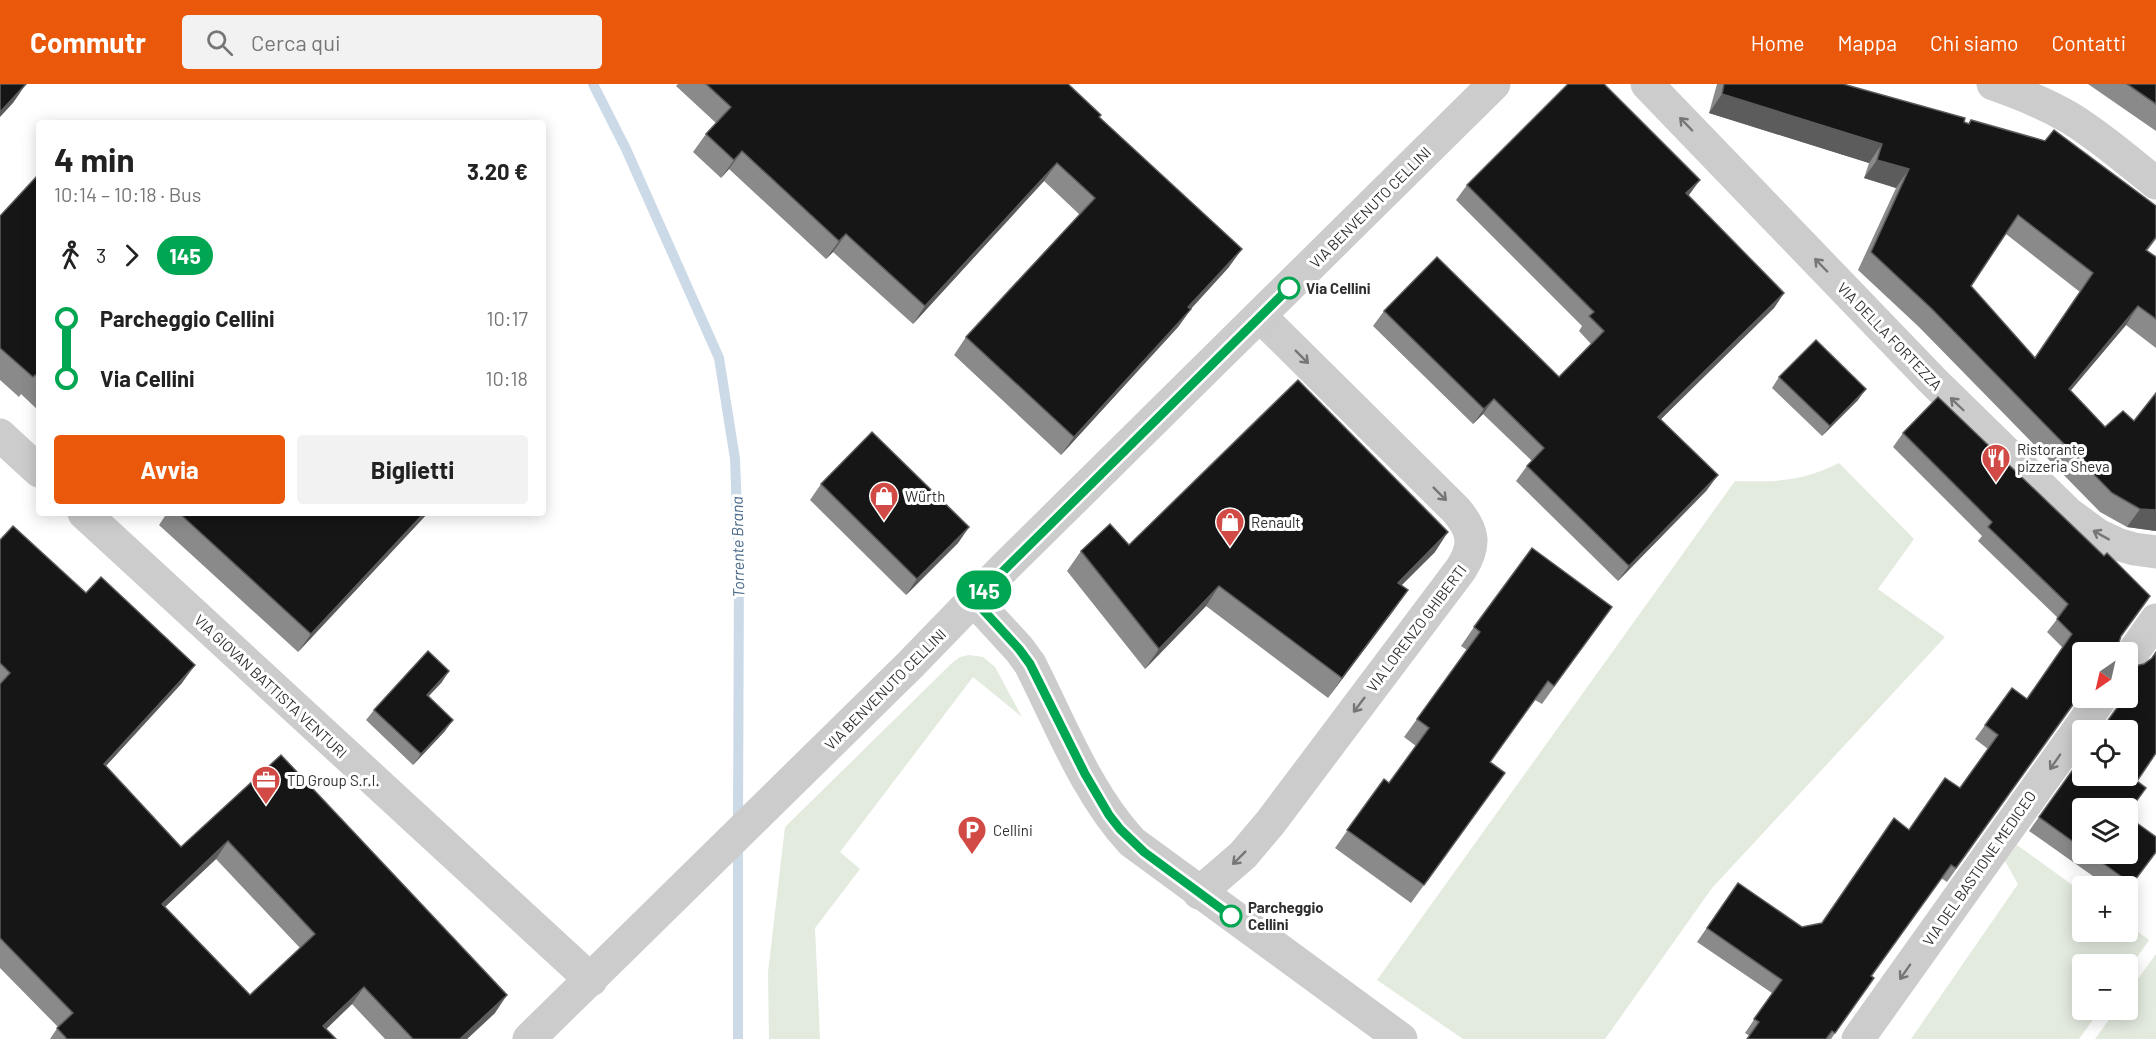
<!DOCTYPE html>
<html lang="it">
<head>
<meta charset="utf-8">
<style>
  :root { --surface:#fff; --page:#f2f2f2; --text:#222; --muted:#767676; --accent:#ea580c }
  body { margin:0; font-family:Barlow,sans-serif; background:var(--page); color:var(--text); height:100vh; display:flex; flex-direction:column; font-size:22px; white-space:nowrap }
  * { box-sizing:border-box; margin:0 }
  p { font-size:20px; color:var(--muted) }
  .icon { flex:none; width:33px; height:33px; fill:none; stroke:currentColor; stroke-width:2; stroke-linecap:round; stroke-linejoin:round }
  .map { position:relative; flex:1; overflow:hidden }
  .drawer { position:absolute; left:36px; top:36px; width:510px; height:396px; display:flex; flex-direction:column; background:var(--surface); border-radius:6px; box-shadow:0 3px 15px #0003 }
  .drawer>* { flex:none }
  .badge { padding:0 12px; border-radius:20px; font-size:21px; line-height:39px }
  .needle { width:39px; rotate:214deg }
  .tools { position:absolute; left:2072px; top:558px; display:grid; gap:12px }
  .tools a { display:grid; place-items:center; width:66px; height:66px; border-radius:6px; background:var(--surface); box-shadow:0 3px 15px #0003; font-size:30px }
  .map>.badge { position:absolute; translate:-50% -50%; box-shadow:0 0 0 3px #fff }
  .legs { display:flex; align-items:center; gap:9px; height:66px; padding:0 18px; font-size:20px }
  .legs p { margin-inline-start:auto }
  .head { display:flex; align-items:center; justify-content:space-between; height:102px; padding:0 18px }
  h1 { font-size:33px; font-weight:700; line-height:45px }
  .action { display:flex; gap:12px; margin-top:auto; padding:12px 18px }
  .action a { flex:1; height:69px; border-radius:6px; background:var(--accent); color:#fff; font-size:24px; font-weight:700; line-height:69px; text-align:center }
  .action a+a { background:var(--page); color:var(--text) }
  ul { padding:0 18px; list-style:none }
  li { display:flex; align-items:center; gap:21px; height:60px; font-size:22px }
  li i { display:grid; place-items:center; width:9px; height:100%; margin:0 8px; background:currentColor }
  li i::after { content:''; width:15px; height:15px; margin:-8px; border:4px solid; border-radius:50%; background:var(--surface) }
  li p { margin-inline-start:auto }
  li:first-child i { background:linear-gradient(#0000 50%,currentColor 0) }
  li:last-child i { background:linear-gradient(currentColor 50%,#0000 0) }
  header { display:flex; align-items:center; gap:36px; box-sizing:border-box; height:84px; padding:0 30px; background:var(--accent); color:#fff }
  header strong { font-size:28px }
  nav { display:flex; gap:33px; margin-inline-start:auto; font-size:21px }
  .search { width:420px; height:54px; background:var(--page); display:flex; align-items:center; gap:15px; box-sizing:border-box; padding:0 21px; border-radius:6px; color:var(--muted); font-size:22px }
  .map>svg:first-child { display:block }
  .green { fill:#e3eade }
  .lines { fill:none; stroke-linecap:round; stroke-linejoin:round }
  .stream { stroke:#ccdae8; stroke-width:10 }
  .minor { stroke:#ccc; stroke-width:33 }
  .tertiary { stroke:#ccc; stroke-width:33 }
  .wall { fill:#8a8a8a; fill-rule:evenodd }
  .shaded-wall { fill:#5c5c5c }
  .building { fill:#161616; stroke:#5c5c5c; stroke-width:1.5; fill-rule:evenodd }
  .oneway { stroke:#767676 }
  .line-1-casing { stroke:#fff; stroke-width:14 }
  .line-1 { stroke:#00a651; stroke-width:9 }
  .stop-1-dot { fill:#fff; stroke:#00a651; stroke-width:3 }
  .labels { text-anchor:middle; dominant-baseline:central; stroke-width:6; stroke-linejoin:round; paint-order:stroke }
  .street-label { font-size:15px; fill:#2f2f2f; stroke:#fff }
  .stop-label { font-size:15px; font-weight:bold; fill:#2f2f2f; stroke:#fff; text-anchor:start }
  .poi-label { font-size:15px; fill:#2f2f2f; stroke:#fff; text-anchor:start }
  .water-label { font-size:16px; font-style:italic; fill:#466788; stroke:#fff }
</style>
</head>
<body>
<header>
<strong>Commutr</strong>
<div class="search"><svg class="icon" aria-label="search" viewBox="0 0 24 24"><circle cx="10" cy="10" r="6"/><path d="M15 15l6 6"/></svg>Cerca qui</div>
<nav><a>Home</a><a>Mappa</a><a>Chi siamo</a><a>Contatti</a></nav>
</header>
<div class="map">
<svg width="2156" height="955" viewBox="0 0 2156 955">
  <rect width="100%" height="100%" fill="#fff"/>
  <g class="green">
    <path d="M 1839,379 L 1914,455 L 1878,505 L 1945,553 L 1712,804 L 1605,955 L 1463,955 L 1377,896 L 1735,397 C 1777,398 1800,398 1839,379 Z"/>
    <path d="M 969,571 L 983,573 L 995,583 L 1022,633 L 973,593 L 840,768 L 860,785 L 815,844 L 820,955 L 769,955 L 768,888 L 785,743 L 953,578 L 960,573 Z"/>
    <path d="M 2017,761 L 2082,808 L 2082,848 L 2127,848 L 2127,840 L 2149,856 L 2127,888 L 2127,880 L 2082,880 L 2082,926 L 2100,926 L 2079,955 L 1911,955 L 2018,800 L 2005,777 Z"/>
    <path d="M 2156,870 L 2156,955 L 2095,955 L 2116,926 L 2127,926 L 2127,910 Z"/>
  </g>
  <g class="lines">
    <g class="stream">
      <path d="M 593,0 L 626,65 L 719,274 L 735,375 L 739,483 L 738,739"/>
      <path d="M 738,955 L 738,760"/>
    </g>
    <g class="minor">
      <path d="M 1647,0 L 1932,296 L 2068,429 L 2098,451 L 2117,460 L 2134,465 L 2156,468"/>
      <path d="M 0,351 L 39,387"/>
      <path d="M 84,429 L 591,896"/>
      <path d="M 2127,577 L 2156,536"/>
      <path d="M 1199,809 L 1243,771 L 1270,739 L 1461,485 C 1476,461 1474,447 1456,426 L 1260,232"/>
      <path d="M 1858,955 L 2101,614"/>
    </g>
    <g class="tertiary">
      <path d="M 1993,0 C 2019,9 2046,20 2070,34 C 2101,53 2128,77 2156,99"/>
      <path d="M 974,516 L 1019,565 L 1030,580 C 1060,639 1087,710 1132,758 L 1401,955"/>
      <path d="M 529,955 L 910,581 L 1004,484 L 1494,0"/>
    </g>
  </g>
  <g class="wall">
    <path d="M 678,0 L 1068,0 L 1099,33 L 1229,183 L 1191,225 L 1178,243 L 1061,371 L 954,271 L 966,253 L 1080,131 L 1044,97 L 913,240 L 833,168 L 826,175 L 729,85 L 721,94 L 693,68 L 706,50 L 716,39 L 676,2 Z"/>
    <path d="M 1717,0 L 1843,0 L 1968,40 L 1971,36 L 2156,122 L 2156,155 L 2147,167 L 2156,173 L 2156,264 L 2126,241 L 2070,307 L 2105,343 L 2134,337 L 2156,309 L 2156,447 L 2127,443 L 2100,428 L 1919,243 L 1858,186 L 1896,104 L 1864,94 L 1869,79 L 1709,29 ZM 2006,150 L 2080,208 L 2035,274 L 1971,202 Z"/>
    <path d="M 2088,0 L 2156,0 L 2156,47 Z"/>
    <path d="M 39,90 L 39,327 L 21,310 L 19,313 L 0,296 L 0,132 Z"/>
    <path d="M 1467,101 L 1689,112 L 1784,209 L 1774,224 L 1661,335 L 1707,406 L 1618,497 L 1516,397 L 1527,382 L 1532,377 L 1483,330 L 1473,340 L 1373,242 L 1384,227 L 1559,293 L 1591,260 L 1579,247 L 1582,242 L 1456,116 Z"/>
    <path d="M 1779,293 L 1858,316 L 1822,352 L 1772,304 Z"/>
    <path d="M 1903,349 L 2104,472 L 2082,568 L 2082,608 L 1947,798 L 1941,794 L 1872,892 L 1874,894 L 1831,955 L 1747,955 L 1750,952 L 1745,949 L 1772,909 L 1697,858 L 1738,799 L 1802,843 L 1822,839 L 1909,746 L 1960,704 L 1988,665 L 1975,655 L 2012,604 L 2027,615 L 2063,564 L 2047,548 L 2058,534 L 1978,457 L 1982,452 L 1893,363 Z"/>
    <path d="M 821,400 L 969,443 L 958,459 L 906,511 L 810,416 Z"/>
    <path d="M 167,429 L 428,429 L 298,568 L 159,441 Z"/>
    <path d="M 0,456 L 182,599 L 106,682 L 181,763 L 281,671 L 495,929 L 467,955 L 385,955 L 352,920 L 326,945 L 336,955 L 50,955 L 58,943 L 0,884 ZM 216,775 L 300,864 L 250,911 L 165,823 Z"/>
    <path d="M 1129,461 L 1435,468 L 1401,501 L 1408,506 L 1328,614 L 1206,522 L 1145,585 L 1067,487 L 1081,467 Z"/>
    <path d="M 1612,523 L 1542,620 L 1535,616 L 1490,678 L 1505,689 L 1411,819 L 1335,764 L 1384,695 L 1389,699 L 1416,662 L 1404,653 L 1467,566 L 1461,562 L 1474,543 Z"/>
    <path d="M 2127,579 L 2134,582 L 2144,580 L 2082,724 L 2082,770 L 2127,770 L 2156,768 L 2127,808 L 2127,802 L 2107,802 L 2029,747 L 2117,624 L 2119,614 L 2127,614 Z"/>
    <path d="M 442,598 L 428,613 L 445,647 L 413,681 L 366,636 L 374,626 Z"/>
  </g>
  <g class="shaded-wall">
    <path d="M 26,0 L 13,19 L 0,33 L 0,28 Z"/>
    <path d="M 1722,10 L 1882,60 L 1869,79 L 1709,29 Z"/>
    <path d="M 742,67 L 729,85 L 721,94 L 734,76 Z"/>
    <path d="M 1877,76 L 1909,85 L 1896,104 L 1864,94 Z"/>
    <path d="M 1057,79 L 1044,97 L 913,240 L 925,222 Z"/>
    <path d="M 1700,96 L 1689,111 L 1676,125 L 1686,109 Z"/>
    <path d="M 846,150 L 833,168 L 826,175 L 839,157 Z"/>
    <path d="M 1242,165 L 1229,183 L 1176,241 L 1188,223 Z"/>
    <path d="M 1784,209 L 1774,224 L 1648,348 L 1658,333 Z"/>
    <path d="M 2138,222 L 2126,241 L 2056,324 L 2069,305 Z"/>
    <path d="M 1191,225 L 1178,243 L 1061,371 L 1074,353 Z"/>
    <path d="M 1866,305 L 1858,316 L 1822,352 L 1830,342 Z"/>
    <path d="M 1494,315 L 1483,330 L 1473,340 L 1484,325 Z"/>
    <path d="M 1718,391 L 1707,406 L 1618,497 L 1629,482 Z"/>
    <path d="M 2140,425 L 2156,426 L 2156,447 L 2127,443 Z"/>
    <path d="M 424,429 L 428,429 L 298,568 L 311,550 Z"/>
    <path d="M 969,443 L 958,459 L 906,511 L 917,495 Z"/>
    <path d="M 1448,448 L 1435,468 L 1384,519 L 1398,499 Z"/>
    <path d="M 1219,502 L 1206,522 L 1145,585 L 1159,565 Z"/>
    <path d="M 1408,506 L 1394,526 L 1328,614 L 1342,594 Z"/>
    <path d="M 195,581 L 182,599 L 92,697 L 104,680 Z"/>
    <path d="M 449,587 L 442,598 L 419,622 L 427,611 Z"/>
    <path d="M 453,636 L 445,647 L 413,681 L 421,670 Z"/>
    <path d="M 228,757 L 216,775 L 150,837 L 162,820 Z"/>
    <path d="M 364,903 L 352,920 L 316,955 L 323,942 Z"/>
    <path d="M 507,911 L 495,929 L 467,955 L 460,955 Z"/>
  </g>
  <g class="building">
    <path d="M 0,0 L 26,0 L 0,28 Z"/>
    <path d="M 706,0 L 1068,0 L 1101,31 L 1099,33 L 1242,165 L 1188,223 L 1191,225 L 1074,353 L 966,253 L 1095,114 L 1057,79 L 925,222 L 846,150 L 839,157 L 742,67 L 734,76 L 706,50 L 731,23 Z"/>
    <path d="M 1568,0 L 1604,0 L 1700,96 L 1686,109 L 1784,209 L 1658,333 L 1718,391 L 1629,482 L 1527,382 L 1544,364 L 1494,315 L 1484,325 L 1384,227 L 1437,173 L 1559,293 L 1604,247 L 1589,232 L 1594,228 L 1467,101 Z"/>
    <path d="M 1724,0 L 1843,0 L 1965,34 L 1964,38 L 1969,40 L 1971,36 L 2045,57 L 2054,46 L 2156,122 L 2156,153 L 2146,166 L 2156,173 L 2156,235 L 2138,222 L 2069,305 L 2105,343 L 2123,327 L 2134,337 L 2156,309 L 2156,426 L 2140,425 L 2112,409 L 1932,225 L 1871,168 L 1909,85 L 1877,76 L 1882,60 L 1722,10 ZM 2018,131 L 2093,189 L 2035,274 L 1971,202 Z"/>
    <path d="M 2127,0 L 2156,0 L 2156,20 Z"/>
    <path d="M 39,90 L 39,294 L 35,291 L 33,293 L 0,264 L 0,132 Z"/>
    <path d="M 1816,256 L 1866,305 L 1830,342 L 1779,293 Z"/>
    <path d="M 1298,296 L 1448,448 L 1398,499 L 1408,506 L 1342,594 L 1219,502 L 1159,565 L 1081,467 L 1110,440 L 1129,461 Z"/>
    <path d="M 1938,313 L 2104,472 L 2107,469 L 2150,512 L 2121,552 L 2118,561 L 2119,568 L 2082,568 L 2082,608 L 1956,784 L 1951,781 L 1871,892 L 1874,894 L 1835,949 L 1832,947 L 1826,955 L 1747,955 L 1759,938 L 1754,935 L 1782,896 L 1707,844 L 1738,799 L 1802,843 L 1822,839 L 1894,734 L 1909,746 L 1945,694 L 1960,704 L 1998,651 L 1985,641 L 2012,604 L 2027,615 L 2072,550 L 2057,535 L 2068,520 L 1988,443 L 1992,438 L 1903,349 Z"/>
    <path d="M 872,348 L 969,443 L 917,495 L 821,400 Z"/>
    <path d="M 179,429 L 424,429 L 311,550 Z"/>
    <path d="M 13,442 L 86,509 L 101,493 L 195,581 L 104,680 L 181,763 L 281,671 L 507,911 L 460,955 L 413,955 L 364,903 L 323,942 L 336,955 L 67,955 L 57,944 L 73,929 L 0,854 L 0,600 L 10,589 L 0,579 L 0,456 ZM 228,757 L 315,850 L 250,911 L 162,820 Z"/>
    <path d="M 1532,464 L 1612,523 L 1554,602 L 1548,597 L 1490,678 L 1505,689 L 1424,801 L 1347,746 L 1384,695 L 1389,699 L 1429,644 L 1417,635 L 1480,548 L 1474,543 Z"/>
    <path d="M 428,567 L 449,587 L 427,611 L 453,636 L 421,670 L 374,626 Z"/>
    <path d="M 2156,568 L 2156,669 L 2137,697 L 2146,704 L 2127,730 L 2127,724 L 2082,724 L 2082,764 L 2039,733 L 2082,673 L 2082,692 L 2127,692 L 2127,646 L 2101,646 L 2124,614 L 2127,614 L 2127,608 L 2129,601 L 2127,591 L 2127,579 L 2134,582 L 2144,580 L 2152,574 Z"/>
    <path d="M 2127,732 L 2156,753 L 2156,768 L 2132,800 L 2090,770 L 2127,770 Z"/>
  </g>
  <defs><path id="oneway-shaft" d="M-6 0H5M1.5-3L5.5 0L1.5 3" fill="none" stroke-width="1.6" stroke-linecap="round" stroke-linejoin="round" transform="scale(1.5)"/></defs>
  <g class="oneway">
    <use href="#oneway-shaft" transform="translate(1686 40) rotate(-134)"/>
    <use href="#oneway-shaft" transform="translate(1821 181) rotate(-134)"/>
    <use href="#oneway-shaft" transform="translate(1302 273) rotate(45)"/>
    <use href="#oneway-shaft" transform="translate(1957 320) rotate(-136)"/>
    <use href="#oneway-shaft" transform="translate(1440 410) rotate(45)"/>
    <use href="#oneway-shaft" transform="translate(2101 451) rotate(-151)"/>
    <use href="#oneway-shaft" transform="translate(1359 621) rotate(127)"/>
    <use href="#oneway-shaft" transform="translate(2055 678) rotate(125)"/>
    <use href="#oneway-shaft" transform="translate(1239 774) rotate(135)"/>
    <use href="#oneway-shaft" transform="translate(1905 888) rotate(125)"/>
  </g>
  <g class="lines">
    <g class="line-1-casing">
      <path id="line-1" d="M 1231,832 L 1144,768 L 1120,745 L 1109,731 L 1085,690 L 1030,580 L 1019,565 L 974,516 L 1289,204"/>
    </g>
    <use href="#line-1" class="line-1"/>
  </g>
  <defs>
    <g id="restaurant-pin" transform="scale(1.5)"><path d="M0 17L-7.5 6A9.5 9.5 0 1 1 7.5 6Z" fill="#d14a45" stroke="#fff"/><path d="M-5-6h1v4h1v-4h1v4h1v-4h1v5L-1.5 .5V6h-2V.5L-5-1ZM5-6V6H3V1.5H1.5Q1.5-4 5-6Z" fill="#fff"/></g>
    <g id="shop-pin" transform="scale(1.5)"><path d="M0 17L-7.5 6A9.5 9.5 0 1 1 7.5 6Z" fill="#d14a45" stroke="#fff"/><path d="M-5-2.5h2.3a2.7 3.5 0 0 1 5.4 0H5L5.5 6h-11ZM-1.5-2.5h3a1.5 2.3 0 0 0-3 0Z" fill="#fff"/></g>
    <g id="office-pin" transform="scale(1.5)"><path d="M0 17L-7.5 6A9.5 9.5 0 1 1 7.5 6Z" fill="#d14a45" stroke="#fff"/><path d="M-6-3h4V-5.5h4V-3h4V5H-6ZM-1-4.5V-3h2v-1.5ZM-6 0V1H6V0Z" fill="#fff"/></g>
    <g id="parking-pin" transform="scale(1.5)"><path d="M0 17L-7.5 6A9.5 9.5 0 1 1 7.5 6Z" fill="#d14a45" stroke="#fff"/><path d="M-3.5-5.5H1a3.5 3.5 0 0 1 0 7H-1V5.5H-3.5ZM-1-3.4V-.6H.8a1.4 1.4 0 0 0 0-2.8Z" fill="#fff"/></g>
  </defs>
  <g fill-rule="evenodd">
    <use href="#restaurant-pin" x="1996" y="374"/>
    <use href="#shop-pin" x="884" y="412"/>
    <use href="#shop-pin" x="1230" y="438"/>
    <use href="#office-pin" x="266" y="696"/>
    <use href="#parking-pin" x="972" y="746"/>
  </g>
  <g class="stop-1-dot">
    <circle cx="1289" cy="204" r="10"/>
    <circle cx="1231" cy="832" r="10"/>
  </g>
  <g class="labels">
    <g class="street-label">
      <text transform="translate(1370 123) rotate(-45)">VIA BENVENUTO CELLINI</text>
      <text transform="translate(1890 252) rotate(46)">VIA DELLA FORTEZZA</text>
      <text transform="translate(1416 544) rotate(-53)">VIA LORENZO GHIBERTI</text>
      <text transform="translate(271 602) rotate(43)">VIA GIOVAN BATTISTA VENTURI</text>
      <text transform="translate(885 605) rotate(-45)">VIA BENVENUTO CELLINI</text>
      <text transform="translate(1979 784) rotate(-55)">VIA DEL BASTIONE MEDICEO</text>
    </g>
    <g class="stop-label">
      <text x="1306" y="204">Via Cellini</text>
      <text x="1248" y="823">Parcheggio<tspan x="1248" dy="17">Cellini</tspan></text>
    </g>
    <g class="poi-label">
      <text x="2017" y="365">Ristorante<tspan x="2017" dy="17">pizzeria Sheva</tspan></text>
      <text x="905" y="412">Würth</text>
      <text x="1251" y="438">Renault</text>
      <text x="287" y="696">TD Group S.r.l.</text>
      <text x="993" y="746">Cellini</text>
    </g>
    <g class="water-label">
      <text transform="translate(737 463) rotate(-91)">Torrente Brana</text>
    </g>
  </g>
</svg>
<div class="tools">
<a><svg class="needle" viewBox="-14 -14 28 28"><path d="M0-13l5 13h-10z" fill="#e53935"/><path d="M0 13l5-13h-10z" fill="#767676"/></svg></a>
<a><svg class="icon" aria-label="locate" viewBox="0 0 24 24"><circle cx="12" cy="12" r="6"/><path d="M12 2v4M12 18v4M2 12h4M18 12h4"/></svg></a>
<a><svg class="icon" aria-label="layers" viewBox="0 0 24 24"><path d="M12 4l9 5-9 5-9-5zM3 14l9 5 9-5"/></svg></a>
<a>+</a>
<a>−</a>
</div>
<b class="badge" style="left:984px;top:506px;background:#00a651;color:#fff">145</b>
<section class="drawer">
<div class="head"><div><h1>4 min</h1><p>10:14 – 10:18 · Bus</p></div><b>3.20 €</b></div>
<div class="legs"><svg class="icon" aria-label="walk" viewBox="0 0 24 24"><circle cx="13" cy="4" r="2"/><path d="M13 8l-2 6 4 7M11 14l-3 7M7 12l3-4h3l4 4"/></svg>3<svg class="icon" aria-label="forward" viewBox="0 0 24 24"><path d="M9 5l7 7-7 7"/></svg><b class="badge" style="background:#00a651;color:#fff">145</b></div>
<ul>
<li><i style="color:#00a651"></i><b>Parcheggio Cellini</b><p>10:17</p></li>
<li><i style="color:#00a651"></i><b>Via Cellini</b><p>10:18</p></li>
</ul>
<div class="action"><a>Avvia</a><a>Biglietti</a></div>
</section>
</div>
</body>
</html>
